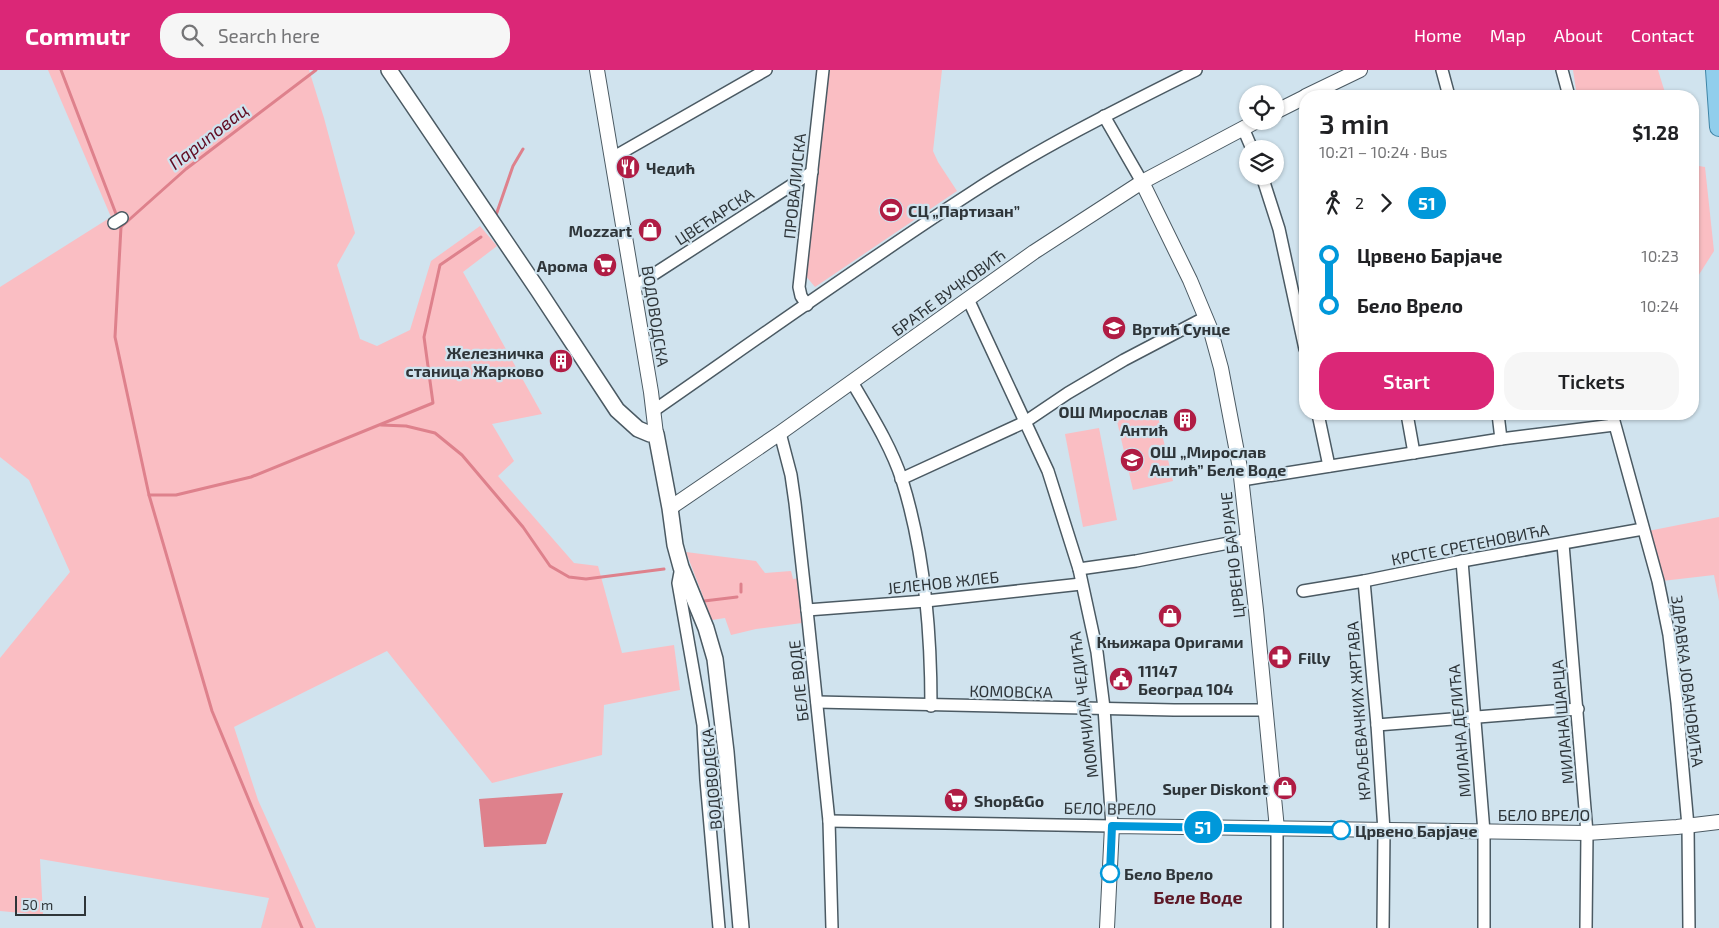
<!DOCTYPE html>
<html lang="en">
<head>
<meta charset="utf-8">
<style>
  :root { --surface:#fff; --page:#f6f6f6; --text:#202124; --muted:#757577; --accent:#db2777 }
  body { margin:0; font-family:"Exo 2",sans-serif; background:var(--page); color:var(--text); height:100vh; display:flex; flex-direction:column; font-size:19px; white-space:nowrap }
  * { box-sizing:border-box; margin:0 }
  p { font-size:16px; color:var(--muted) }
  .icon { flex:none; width:28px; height:28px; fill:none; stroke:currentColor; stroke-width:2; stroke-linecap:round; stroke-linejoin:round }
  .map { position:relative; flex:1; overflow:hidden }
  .side { position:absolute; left:1299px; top:20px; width:400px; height:330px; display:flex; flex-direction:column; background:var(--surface); border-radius:20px; box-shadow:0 1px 4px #0004 }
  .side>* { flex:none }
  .badge { padding:0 10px; border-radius:16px; font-size:18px; line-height:32px }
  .tools { position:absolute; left:1239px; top:15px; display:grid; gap:10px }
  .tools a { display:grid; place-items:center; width:45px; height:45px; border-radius:50%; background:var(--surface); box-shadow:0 1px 4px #0004; font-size:25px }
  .scale { position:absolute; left:15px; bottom:12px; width:71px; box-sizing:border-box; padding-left:5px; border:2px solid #2e3539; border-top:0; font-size:14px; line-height:18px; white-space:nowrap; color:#2e3539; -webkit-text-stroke:4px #d0e3ee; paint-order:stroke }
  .map>.badge { position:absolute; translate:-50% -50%; box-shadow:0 0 0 2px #fff }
  .legs { display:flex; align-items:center; gap:8px; height:55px; padding:0 20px; font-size:16px }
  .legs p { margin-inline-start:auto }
  .overview { display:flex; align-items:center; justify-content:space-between; height:85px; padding:0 20px }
  h1 { font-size:28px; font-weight:600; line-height:38px }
  .button { display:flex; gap:10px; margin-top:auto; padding:10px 20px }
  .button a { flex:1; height:58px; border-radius:20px; background:var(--accent); color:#fff; font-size:20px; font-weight:600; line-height:58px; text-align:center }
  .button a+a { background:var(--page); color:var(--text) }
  ul { padding:0 20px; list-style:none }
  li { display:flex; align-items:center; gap:18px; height:50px; font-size:19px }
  li i { display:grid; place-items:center; width:8px; height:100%; margin:0 6px; background:currentColor }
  li i::after { content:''; width:12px; height:12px; margin:-6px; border:4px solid; border-radius:50%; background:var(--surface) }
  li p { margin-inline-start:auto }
  li:first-child i { background:linear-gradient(#0000 50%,currentColor 0) }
  li:last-child i { background:linear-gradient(currentColor 50%,#0000 0) }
  header { display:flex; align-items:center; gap:30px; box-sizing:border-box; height:70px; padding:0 25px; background:var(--accent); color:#fff }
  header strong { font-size:24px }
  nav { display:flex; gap:28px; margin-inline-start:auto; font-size:18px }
  .search { width:350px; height:45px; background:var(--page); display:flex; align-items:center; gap:12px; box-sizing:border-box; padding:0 18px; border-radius:20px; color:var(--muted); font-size:19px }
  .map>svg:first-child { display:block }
  .green { fill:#fabec3 }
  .water { fill:#de818c }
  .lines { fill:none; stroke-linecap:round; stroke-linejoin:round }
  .stream { stroke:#de818c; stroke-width:3 }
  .minor-casing { stroke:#4b5a63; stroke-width:14 }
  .tertiary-casing { stroke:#4b5a63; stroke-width:16 }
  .secondary-casing { stroke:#4b5a63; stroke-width:18 }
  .primary-casing { stroke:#3e84a6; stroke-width:20 }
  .minor { stroke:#fff; stroke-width:11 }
  .tertiary { stroke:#fff; stroke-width:14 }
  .secondary { stroke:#fff; stroke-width:15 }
  .primary { stroke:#91ceec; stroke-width:18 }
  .line-1-casing { stroke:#fff; stroke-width:11 }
  .line-1 { stroke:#0098da; stroke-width:8 }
  .stop-1-dot { fill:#fff; stroke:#0098da; stroke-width:2.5 }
  .labels { text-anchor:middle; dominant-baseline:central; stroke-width:4.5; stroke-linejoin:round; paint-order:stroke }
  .poi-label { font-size:16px; font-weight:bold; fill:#2e3539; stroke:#d0e3ee; text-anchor:start }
  .street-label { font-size:16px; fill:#2e3539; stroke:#d0e3ee }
  .stop-label { font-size:16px; font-weight:bold; fill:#2e3539; stroke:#d0e3ee; text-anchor:start }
  .water-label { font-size:18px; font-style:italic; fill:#610b22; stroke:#d0e3ee }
  .neighbourhood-label { font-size:18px; font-weight:bold; fill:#5d1826; stroke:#d0e3ee }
</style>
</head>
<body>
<header>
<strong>Commutr</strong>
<div class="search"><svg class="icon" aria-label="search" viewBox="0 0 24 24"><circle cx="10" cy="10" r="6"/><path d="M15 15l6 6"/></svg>Search here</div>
<nav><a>Home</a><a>Map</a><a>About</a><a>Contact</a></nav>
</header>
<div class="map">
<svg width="1719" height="858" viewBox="0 0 1719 858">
  <rect width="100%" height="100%" fill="#d0e3ee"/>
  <g class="green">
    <path d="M 48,0 L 309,0 L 324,48 L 355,163 L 337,195 L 360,269 L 377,276 L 410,260 L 431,191 L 480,156 L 497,176 L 463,202 L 542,344 L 492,354 L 514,391 L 498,406 L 574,493 L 598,496 L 622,583 L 674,575 L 680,620 L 604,635 L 602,685 L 492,713 L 387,581 L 234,657 L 258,730 L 316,858 L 261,858 L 269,828 L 40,789 L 43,845 L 0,841 L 0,588 L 70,502 L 29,410 L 0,387 L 0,217 L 111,147 Z"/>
    <path d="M 826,0 L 942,0 L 933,81 L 938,92 L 957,121 L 815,217 L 805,205 Z"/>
    <path d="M 1573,0 L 1658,0 L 1666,26 L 1577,26 Z"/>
    <path d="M 1693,95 L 1705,97 L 1714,181 L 1693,214 Z"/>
    <path d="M 1156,338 L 1173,411 L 1133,420 L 1116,347 Z"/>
    <path d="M 1099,358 L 1117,450 L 1083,457 L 1065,364 Z"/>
    <path d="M 1719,447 L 1719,531 L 1714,505 L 1662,511 L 1648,461 Z"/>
    <path d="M 686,482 L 756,491 L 765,503 L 791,501 L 793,509 L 800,508 L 804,540 L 800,543 L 802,553 L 756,559 L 731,565 L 725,548 L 712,550 Z"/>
  </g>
  <path class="water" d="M 563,723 L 546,774 L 484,777 L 479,729 Z"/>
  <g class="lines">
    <g class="stream">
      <path d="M 61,0 L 121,157 L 115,267 L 149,425 L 212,641 L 302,858"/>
      <path d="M 495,148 L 513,96 L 523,79"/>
      <path d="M 121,157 L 186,99 L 316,0"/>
      <path d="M 381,355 L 406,356 L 435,363 L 462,385 L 523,457 L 550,496 L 569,507 L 586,509 L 664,499"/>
      <path d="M 149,425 L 176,425 L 251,407 L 433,333 L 424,267 L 440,195 L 481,167"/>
      <path d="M 741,514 L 741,522"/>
      <path d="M 704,531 L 737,527"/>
    </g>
    <g class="minor-casing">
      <g id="minor">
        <path d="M 1442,0 L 1449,26"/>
        <path d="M 1562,0 L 1569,26"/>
        <path d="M 1104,46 L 1142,112"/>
        <path d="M 1243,58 L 1252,79"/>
        <path d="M 612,88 L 766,0"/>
        <path d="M 1262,106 L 1279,159 L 1305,279"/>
        <path d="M 114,153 L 122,148"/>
        <path d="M 634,217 L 812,102"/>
        <path d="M 807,235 L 801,226 L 799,217 L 823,0"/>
        <path d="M 852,312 C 870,343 891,376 902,410 C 925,483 931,561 931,636"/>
        <path d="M 653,341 C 758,268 863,193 971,123 C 1043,76 1120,38 1196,0"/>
        <path d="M 1318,344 L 1329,396"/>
        <path d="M 1407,344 L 1414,383"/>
        <path d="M 1498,344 L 1501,369"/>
        <path d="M 1612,344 L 1658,511 L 1669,565 L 1677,633 L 1688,756 L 1689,858"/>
        <path d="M 780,363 L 791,405 L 795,433 L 807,540 L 829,751 L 832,858"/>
        <path d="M 901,409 L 1025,352 L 1068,323 L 1124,290 L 1206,247"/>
        <path d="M 1242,410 L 1501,369 L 1614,355"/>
        <path d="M 1563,474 L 1587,763 L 1586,858"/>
        <path d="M 1462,491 L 1484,762 L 1484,858"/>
        <path d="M 681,497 L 678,513 L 703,655 L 706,710 L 719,858"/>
        <path d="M 1079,499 L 1136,491 L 1249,469"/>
        <path d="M 1364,511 L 1377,655 L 1384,761 L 1383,858"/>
        <path d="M 1303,521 L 1364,511 L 1462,491 L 1643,459"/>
        <path d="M 807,540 L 926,531 L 1081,514"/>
        <path d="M 817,632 L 1174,640 L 1265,640"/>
        <path d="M 1377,655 L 1578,639"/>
        <path d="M 829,751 L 1112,756 L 1104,638 L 1097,582 L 1079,499 L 1048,401 L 968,229"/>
        <path d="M 1277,759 L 1277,858"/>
      </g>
    </g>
    <g class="tertiary-casing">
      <g id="tertiary">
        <path d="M 597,0 L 651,322 L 656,364"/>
        <path d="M 1306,26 L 1360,0"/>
        <path d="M 1275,42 L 1305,27"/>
        <path d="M 1142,112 L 1190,210 L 1210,258 L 1221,298 L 1240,398 L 1256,540 L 1277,759"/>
        <path d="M 670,438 L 780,363 L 1034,182 L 1142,112 L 1257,51"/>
        <path d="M 1107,858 L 1112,756 L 1587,763 L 1677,757 L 1719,752"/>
      </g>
    </g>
    <g class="secondary-casing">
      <path id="secondary" d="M 389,0 L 538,220 L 617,340 L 638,359 L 650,364 L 656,364 L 670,438 L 675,475 L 681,497 L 706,558 L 715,589 L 726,682 L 741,858"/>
    </g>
    <g class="primary-casing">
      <path id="primary" d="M 1715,0 L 1719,57"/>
    </g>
    <use href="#minor" class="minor"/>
    <use href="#tertiary" class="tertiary"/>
    <use href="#secondary" class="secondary"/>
    <use href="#primary" class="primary"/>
  </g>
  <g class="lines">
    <g class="line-1-casing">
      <path id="line-1" d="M 1110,803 L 1112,756 L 1341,760"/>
    </g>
    <use href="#line-1" class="line-1"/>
  </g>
  <defs>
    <g id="restaurant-disc" transform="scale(1.25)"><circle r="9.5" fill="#b01c44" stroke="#d0e3ee"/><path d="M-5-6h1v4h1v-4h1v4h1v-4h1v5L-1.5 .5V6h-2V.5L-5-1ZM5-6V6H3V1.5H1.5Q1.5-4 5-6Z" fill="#fff"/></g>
    <g id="stadium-disc" transform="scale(1.25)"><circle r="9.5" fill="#b01c44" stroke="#d0e3ee"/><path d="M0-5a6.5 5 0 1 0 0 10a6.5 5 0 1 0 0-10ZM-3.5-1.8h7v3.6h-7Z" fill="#fff"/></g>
    <g id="shop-disc" transform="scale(1.25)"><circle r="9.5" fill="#b01c44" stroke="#d0e3ee"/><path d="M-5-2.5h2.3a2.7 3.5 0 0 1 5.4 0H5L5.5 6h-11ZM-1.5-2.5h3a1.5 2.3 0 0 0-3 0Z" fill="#fff"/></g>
    <g id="supermarket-disc" transform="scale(1.25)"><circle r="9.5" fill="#b01c44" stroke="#d0e3ee"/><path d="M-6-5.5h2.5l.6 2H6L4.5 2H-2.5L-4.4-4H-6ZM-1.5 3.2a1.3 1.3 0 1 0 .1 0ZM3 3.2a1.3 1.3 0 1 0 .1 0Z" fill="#fff"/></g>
    <g id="school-disc" transform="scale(1.25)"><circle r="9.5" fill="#b01c44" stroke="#d0e3ee"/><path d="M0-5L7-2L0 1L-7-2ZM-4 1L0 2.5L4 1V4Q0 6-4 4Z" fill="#fff"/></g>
    <g id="building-disc" transform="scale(1.25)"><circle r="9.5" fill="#b01c44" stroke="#d0e3ee"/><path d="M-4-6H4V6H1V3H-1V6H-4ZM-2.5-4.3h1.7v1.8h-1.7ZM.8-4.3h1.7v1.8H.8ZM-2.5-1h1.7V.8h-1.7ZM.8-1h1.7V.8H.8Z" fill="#fff"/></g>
    <g id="pharmacy-disc" transform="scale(1.25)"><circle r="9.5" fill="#b01c44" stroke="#d0e3ee"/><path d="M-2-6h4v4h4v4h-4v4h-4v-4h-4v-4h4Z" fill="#fff"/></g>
    <g id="civic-disc" transform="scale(1.25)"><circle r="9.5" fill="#b01c44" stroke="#d0e3ee"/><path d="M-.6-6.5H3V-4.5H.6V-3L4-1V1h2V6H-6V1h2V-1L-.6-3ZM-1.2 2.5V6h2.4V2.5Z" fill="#fff"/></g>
  </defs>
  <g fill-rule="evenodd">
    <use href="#restaurant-disc" x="628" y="97"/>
    <use href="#stadium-disc" x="891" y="140"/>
    <use href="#shop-disc" x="650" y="160"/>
    <use href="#supermarket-disc" x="605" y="195"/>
    <use href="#school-disc" x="1114" y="258"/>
    <use href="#building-disc" x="561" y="291"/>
    <use href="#building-disc" x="1185" y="350"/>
    <use href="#school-disc" x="1132" y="390"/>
    <use href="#shop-disc" x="1170" y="546"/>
    <use href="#pharmacy-disc" x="1280" y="587"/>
    <use href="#civic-disc" x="1121" y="609"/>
    <use href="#shop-disc" x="1285" y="718"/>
    <use href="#supermarket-disc" x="956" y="730"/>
  </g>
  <g class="stop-1-dot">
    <circle cx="1341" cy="760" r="9"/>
    <circle cx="1110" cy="803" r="9"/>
  </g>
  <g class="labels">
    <g class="poi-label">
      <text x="646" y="97">Чедић</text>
      <text x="908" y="140">СЦ „Партизан”</text>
      <text x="632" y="160" text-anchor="end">Mozzart</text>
      <text x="588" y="195" text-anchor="end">Арома</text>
      <text x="1132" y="258">Вртић Сунце</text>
      <text x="544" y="282" text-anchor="end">Железничка<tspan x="544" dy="18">станица Жарково</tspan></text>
      <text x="1168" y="341" text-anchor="end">ОШ Мирослав<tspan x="1168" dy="18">Антић</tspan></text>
      <text x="1150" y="381">ОШ „Мирослав<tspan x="1150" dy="18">Антић” Беле Воде</tspan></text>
      <text x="1170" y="571" text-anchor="middle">Књижара Оригами</text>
      <text x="1298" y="587">Filly</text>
      <text x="1138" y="600">11147<tspan x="1138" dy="18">Београд 104</tspan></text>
      <text x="1268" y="718" text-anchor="end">Super Diskont</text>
      <text x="974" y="730">Shop&amp;Go</text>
    </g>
    <g class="street-label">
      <text transform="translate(794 116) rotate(-84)">ПРОВАЛИЈСКА</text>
      <text transform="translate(714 146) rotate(-33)">ЦВЕЋАРСКА</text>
      <text transform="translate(948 222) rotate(-36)">БРАЋЕ ВУЧКОВИЋ</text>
      <text transform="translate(656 246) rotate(81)">ВОДОВОДСКА</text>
      <text transform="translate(1470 474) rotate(-11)">КРСТЕ СРЕТЕНОВИЋА</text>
      <text transform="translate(1232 485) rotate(-96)">ЦРВЕНО БАРЈАЧЕ</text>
      <text transform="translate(943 512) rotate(-6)">ЈЕЛЕНОВ ЖЛЕБ</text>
      <text transform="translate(798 611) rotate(-96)">БЕЛЕ ВОДЕ</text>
      <text transform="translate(1688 611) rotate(83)">ЗДРАВКА ЈОВАНОВИЋА</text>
      <text transform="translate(1011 621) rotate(1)">КОМОВСКА</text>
      <text transform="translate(1083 635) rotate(-97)">МОМЧИЛА ЧЕДИЋА</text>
      <text transform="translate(1358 641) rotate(-94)">КРАЉЕВАЧКИХ ЖРТАВА</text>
      <text transform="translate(1562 652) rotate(-95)">МИЛАНА ШАРЦА</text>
      <text transform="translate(1459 661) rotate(-95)">МИЛАНА ДЕЛИЋА</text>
      <text transform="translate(711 709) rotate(-95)">ВОДОВОДСКА</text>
      <text transform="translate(1110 738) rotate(1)">БЕЛО ВРЕЛО</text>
      <text x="1544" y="744">БЕЛО ВРЕЛО</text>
    </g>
    <g class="stop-label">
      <text x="1355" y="760">Црвено Барјаче</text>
      <text x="1124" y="803">Бело Врело</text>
    </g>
    <g class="water-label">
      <text transform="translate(208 66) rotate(-38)">Париповац</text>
    </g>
    <g class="neighbourhood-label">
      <text x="1198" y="827">Беле Воде</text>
    </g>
  </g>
</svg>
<div class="tools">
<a><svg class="icon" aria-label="locate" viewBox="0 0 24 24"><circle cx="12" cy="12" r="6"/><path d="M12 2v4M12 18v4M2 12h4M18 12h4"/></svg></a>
<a><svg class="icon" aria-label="layers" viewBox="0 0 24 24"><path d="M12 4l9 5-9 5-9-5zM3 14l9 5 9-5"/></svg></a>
</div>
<div class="scale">50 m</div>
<b class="badge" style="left:1203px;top:757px;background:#0098da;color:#fff">51</b>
<section class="side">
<div class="overview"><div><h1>3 min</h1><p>10:21 – 10:24 · Bus</p></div><b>$1.28</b></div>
<div class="legs"><svg class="icon" aria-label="walk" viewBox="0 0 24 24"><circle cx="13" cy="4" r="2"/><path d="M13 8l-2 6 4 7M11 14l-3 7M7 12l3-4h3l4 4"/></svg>2<svg class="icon" aria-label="forward" viewBox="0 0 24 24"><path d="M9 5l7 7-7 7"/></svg><b class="badge" style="background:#0098da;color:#fff">51</b></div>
<ul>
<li><i style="color:#0098da"></i><b>Црвено Барјаче</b><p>10:23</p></li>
<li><i style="color:#0098da"></i><b>Бело Врело</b><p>10:24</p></li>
</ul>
<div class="button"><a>Start</a><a>Tickets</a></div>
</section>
</div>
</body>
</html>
